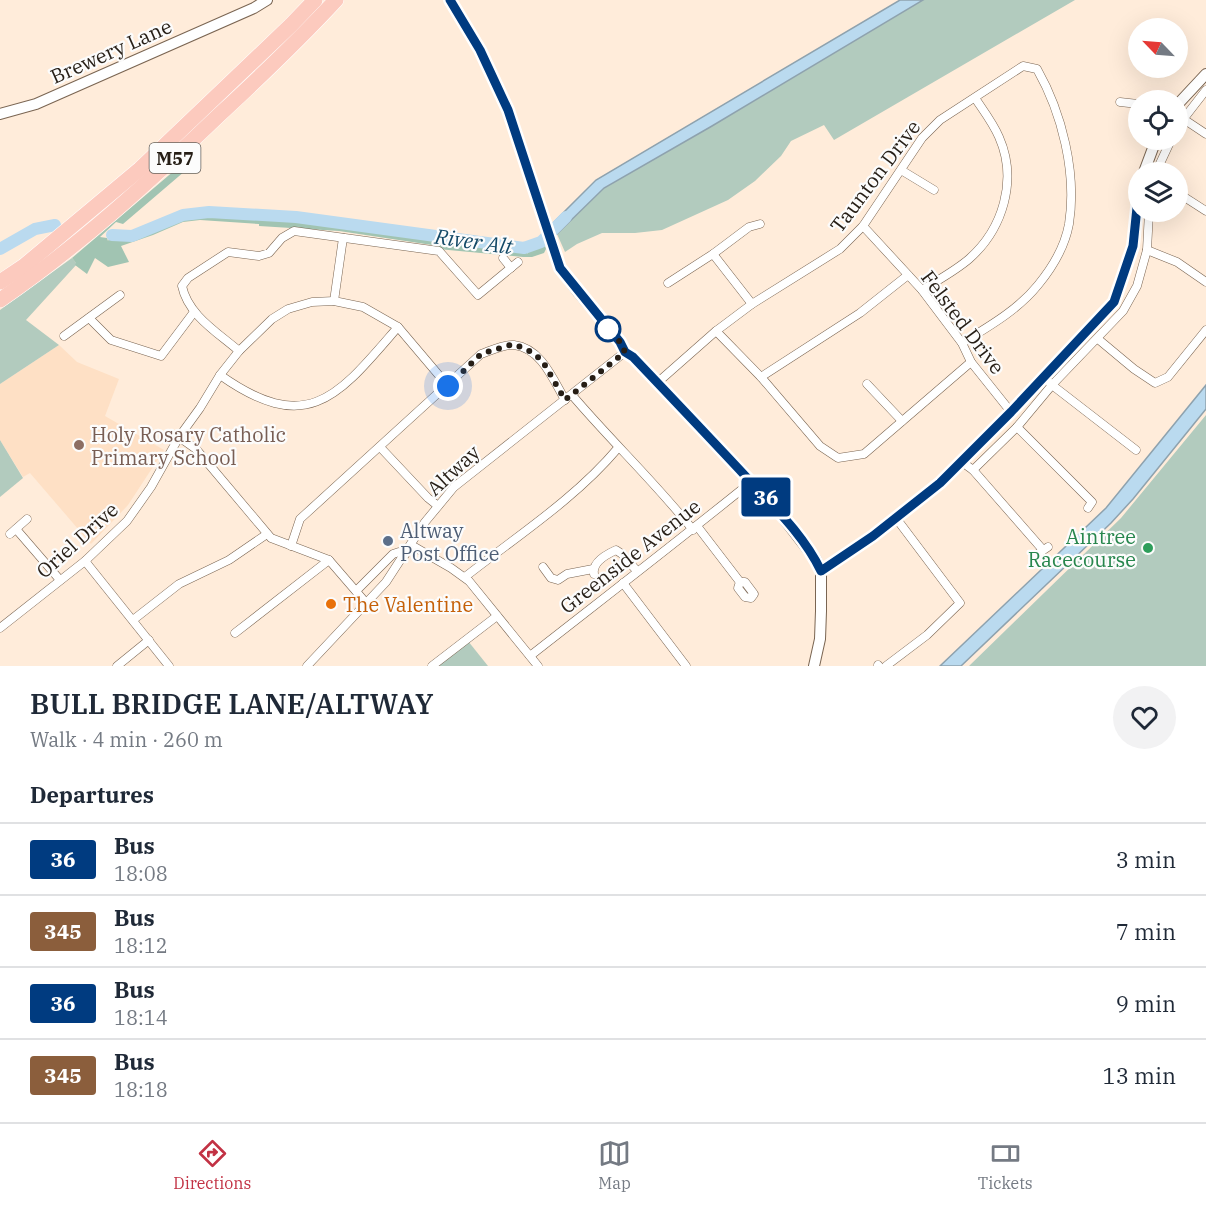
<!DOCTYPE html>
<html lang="en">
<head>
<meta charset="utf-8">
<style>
  :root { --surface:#fff; --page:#f2f2f3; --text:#1f2937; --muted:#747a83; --line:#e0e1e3; --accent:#c23244 }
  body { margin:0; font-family:"IBM Plex Serif",serif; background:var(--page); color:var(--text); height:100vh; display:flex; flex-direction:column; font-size:22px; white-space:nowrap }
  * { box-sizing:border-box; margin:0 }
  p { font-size:20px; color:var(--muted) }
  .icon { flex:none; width:33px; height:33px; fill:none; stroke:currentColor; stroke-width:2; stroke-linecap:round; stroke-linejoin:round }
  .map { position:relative; height:666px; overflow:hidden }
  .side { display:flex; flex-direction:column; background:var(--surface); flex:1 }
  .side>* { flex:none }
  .badge { padding:0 12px; border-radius:4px; font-size:21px; line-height:39px }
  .needle { width:39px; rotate:295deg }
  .buttons { position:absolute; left:1128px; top:18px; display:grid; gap:12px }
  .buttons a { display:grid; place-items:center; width:60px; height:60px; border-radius:50%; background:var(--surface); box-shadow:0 6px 24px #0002; font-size:30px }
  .you { position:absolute; width:30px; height:30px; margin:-15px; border:4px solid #fff; border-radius:50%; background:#1a73e8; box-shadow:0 0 0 9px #1a73e833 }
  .map>.badge { position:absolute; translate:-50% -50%; box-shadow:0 0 0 3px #fff }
  h2 { padding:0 30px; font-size:22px; line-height:54px }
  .round { display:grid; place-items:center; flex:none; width:63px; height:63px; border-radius:32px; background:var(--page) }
  .overview { display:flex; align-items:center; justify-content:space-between; height:102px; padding:0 30px }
  h1 { font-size:28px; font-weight:600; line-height:45px }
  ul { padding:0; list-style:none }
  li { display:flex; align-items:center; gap:18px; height:72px; padding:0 30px; border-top:2px solid var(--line) }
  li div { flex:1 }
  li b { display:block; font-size:22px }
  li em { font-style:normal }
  li .badge { min-width:66px; font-weight:700; text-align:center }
  .tab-bar { display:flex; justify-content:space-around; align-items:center; height:84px; border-top:2px solid var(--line); background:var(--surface); font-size:16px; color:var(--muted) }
  .tab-bar a { display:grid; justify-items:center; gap:3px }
  .tab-bar .on { color:var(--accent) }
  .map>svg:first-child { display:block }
  .built { fill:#fee0c5 }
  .green { fill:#b2cbbe }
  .forest { fill:#a1c4b2 }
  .water { fill:#badaef; stroke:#8ea2ae; stroke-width:1.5 }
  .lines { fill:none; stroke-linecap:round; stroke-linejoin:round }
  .river { stroke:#badaef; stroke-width:12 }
  .street-casing { stroke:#7a6552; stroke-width:9 }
  .secondary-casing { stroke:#7a6552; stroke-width:12 }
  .highway-casing { stroke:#fff; stroke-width:16 }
  .street { stroke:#fff; stroke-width:8 }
  .secondary { stroke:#fff; stroke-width:10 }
  .highway { stroke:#fccabe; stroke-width:15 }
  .line-casing { stroke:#fff; stroke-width:14 }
  .line { stroke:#003b80; stroke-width:9 }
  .walk { stroke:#261e16; stroke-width:6; stroke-dasharray:0 10.8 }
  .stop-dot { fill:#fff; stroke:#003b80; stroke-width:3 }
  .education-dot { fill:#8d6e63; stroke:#fcfcfc; stroke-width:2 }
  .service-dot { fill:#5c6f8a; stroke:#fcfcfc; stroke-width:2 }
  .leisure-dot { fill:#2e9e5b; stroke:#fcfcfc; stroke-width:2 }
  .food-dot { fill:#e8710a; stroke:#fcfcfc; stroke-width:2 }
  .labels { text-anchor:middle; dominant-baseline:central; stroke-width:4.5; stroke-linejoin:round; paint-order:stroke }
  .shield { fill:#fcfcfc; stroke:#66615b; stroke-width:1.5 }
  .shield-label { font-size:18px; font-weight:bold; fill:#261e16 }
  .street-label { font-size:20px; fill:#261e16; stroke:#fcfcfc }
  .education-label { font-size:20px; fill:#785e54; stroke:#fcfcfc; text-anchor:start }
  .service-label { font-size:20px; fill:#4e5e75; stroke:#fcfcfc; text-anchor:start }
  .leisure-label { font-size:20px; fill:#27864d; stroke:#fcfcfc; text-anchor:end }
  .food-label { font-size:20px; fill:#c56008; stroke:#fcfcfc; text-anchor:start }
  .water-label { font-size:21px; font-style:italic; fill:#134967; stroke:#fcfcfc }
</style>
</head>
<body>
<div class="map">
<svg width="1206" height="666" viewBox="0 0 1206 666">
  <rect width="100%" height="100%" fill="#ffecda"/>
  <path class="built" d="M 59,345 L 77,362 L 119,379 L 105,416 L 164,450 L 128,505 L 91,544 L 30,473 L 23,477 L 0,440 L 0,384 Z"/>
  <g class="green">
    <path d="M 923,0 L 1075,0 L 834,140 L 824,125 L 791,141 L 781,156 L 755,181 L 728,200 L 662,230 L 635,233 L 602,233 L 577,244 L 565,252 L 557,234 L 604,188 L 712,126 Z"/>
    <path d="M 72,258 L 77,264 L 26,320 L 59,345 L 0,384 L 0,310 Z"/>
    <path d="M 1206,415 L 1206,666 L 969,666 L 1121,518 Z"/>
    <path d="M 0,440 L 23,478 L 0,497 Z"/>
    <path d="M 468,641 L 488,666 L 435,666 Z"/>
  </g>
  <path class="forest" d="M 189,158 L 194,163 L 185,171 L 123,224 L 116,222 L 100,237 L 107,238 L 108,241 L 109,239 L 136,238 L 186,217 L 218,215 L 317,223 L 457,242 L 458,246 L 459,242 L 525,250 L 528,254 L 527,249 L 544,242 L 546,249 L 544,253 L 532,257 L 523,257 L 438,249 L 432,245 L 339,231 L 259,226 L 259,224 L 200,220 L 183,222 L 153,235 L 121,246 L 129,262 L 108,267 L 95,258 L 87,274 L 75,265 L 76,263 L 72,258 Z"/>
  <g class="water">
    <path d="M 900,0 L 923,0 L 712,126 L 604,188 L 557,234 L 553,223 L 596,180 Z"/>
    <path d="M 1206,385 L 1206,409 L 1133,499 L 1111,523 L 961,666 L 940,666 L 1106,508 Z"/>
  </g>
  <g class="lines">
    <g class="river">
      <path d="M 112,235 L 132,236 L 183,215 L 209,212 L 296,217 L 524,248 L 541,242 L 566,217"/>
      <path d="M 0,249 L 35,229 L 55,225"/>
    </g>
    <g class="street-casing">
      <g id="street">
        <path d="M 1120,102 L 1138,104"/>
        <path d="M 1182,118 L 1206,134"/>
        <path d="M 1178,126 L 1206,90"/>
        <path d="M 901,170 L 934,190"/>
        <path d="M 1156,172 L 1171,140"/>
        <path d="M 1178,193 L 1206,211"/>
        <path d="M 863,226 L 922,290 L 962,343 L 971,362 L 1011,412"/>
        <path d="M 1147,250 L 1177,262 L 1206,282"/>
        <path d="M 713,254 L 752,304"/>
        <path d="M 503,258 L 511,268"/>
        <path d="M 668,283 L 713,254 L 749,227 L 760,224"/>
        <path d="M 922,290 C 938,280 955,271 969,259 C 1003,229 1018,180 999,137 C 993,123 983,110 975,98"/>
        <path d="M 334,301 L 343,238"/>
        <path d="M 89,318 L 111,340 L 161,356 L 194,312"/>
        <path d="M 716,331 L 761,377 L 820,446 L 838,458 L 864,454 L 971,362"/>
        <path d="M 64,336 L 120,295"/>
        <path d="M 1098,339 L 1134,369 L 1155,383 L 1168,377 L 1206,330"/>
        <path d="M 239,351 C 217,332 188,315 182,286 L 188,278 L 228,252 L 259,256 L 269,253 L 282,238 L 294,231 L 439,251 L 478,295 L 518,262"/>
        <path d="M 220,375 C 309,438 339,395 398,327"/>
        <path d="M 761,377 L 860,313 L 908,275"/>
        <path d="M 1044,377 L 1052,385 L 1136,450"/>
        <path d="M 657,383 L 716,331 L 752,304 L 840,249 L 863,226 L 922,138 L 940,120 L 1023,66 L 1037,69 C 1062,113 1077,173 1069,224 C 1065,246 1052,268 1038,285 C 1018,310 988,327 962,343"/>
        <path d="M 867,384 L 902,421"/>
        <path d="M 572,395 C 611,441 655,482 693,530"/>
        <path d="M 1017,427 L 1092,502 L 1088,508"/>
        <path d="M 179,437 L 196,449 L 271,538 L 329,560 L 367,604"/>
        <path d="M 380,447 L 428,498 L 438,506"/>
        <path d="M 962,462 L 973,470 L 1017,427 L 1052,385 L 1123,311 L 1137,286 L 1147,250 L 1149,212"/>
        <path d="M 973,470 L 1043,550"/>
        <path d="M 697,526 L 740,582"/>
        <path d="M 16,529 L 60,580"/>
        <path d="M 10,534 L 27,519"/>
        <path d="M 411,545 L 451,568 L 469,581 L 538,666"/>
        <path d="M 291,546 L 300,519 L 481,354 C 490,351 504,344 514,345 C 541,348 553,379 565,400"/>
        <path d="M 1036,555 L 1048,547"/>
        <path d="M 85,561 L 169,666"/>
        <path d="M 543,567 L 551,578 L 558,580 L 567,574 L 593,569"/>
        <path d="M 594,574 C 592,563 605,555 616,550 L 622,554 L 637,571"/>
        <path d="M 465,577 C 517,536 575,499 618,448"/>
        <path d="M 740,582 L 745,582 L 754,594 L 751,598 L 745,597 L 738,588 Z"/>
        <path d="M 623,583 L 686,666"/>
        <path d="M 356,591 L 393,554 L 399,552 L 405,555"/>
        <path d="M 133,620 L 179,584 L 229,560 L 267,534"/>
        <path d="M 0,628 L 85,561 L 127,521 L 151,487 L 179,437 L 200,408 L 220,375 L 239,351 L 272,319 L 288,309 L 312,302 L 334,301 L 363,307 L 398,327 L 448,386"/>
        <path d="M 235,633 L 329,560"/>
        <path d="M 530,656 C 604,598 678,541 751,482"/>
        <path d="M 878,665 L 879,666"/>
        <path d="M 117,666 L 149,640"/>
        <path d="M 307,666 L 386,582 L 425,522 L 454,487 L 625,352"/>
        <path d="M 432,666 L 497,616"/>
        <path d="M 886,666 L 927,635 L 960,603 L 896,518"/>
      </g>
    </g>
    <g class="secondary-casing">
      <g id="secondary">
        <path d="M 450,0 L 480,50 L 508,110 L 560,268 L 579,293 L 620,342 L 625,352 L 633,357 L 775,507 L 816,560 L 821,571 L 821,611 L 820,639 L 814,666"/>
        <path d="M 1178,104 L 1206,74"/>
        <path d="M 0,114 L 36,104 L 254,8 L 267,0"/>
        <path d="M 1144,172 L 1156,140"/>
        <path d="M 821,571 L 873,536 L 940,483 L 1011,412 L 1114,302 L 1133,246 L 1138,198"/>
      </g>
    </g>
    <g class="highway-casing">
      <g id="highway">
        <path d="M 0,282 L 24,266 L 140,169 L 291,25 L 315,0"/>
        <path d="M 0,300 C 79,246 150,181 219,115 C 259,78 299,40 336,0"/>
      </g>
    </g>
    <use href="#street" class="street"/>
    <use href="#secondary" class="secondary"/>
    <use href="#highway" class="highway"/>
  </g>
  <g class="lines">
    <g class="line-casing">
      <path id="line" d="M 450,0 L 480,50 L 508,110 L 560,268 L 620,342 L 625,352 L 633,357 C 672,398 711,439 750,481 C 776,509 804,536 821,571 L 873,536 L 940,483 L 1011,412 L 1114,302 L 1133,246 L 1138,198"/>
    </g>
    <use href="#line" class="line"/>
    <path class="walk" d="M 448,386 L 481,354 L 513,344 L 528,350 L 542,360 L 565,400 L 625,352 L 620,342 L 607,327 L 608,329"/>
  </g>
  <circle class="stop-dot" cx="608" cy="329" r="12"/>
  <circle class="education-dot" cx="79" cy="445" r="6"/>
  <circle class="service-dot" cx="388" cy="541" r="6"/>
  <circle class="leisure-dot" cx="1148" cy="548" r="6"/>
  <circle class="food-dot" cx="331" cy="604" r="6"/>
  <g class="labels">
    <rect class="shield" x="149.5" y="143" width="51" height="30" rx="4.5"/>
    <g class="shield-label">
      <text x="175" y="158">M57</text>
    </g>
    <g class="street-label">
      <text transform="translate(111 51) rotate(-24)">Brewery Lane</text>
      <text transform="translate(875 176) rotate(-53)">Taunton Drive</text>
      <text transform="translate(963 322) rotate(53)">Felsted Drive</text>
      <text transform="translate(453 470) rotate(-43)">Altway</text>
      <text transform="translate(77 540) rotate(-42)">Oriel Drive</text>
      <text transform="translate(630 556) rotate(-38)">Greenside Avenue</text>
    </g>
    <g class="education-label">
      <text x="91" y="434">Holy Rosary Catholic<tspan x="91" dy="23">Primary School</tspan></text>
    </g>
    <g class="service-label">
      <text x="400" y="530">Altway<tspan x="400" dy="23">Post Office</tspan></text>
    </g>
    <g class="leisure-label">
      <text x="1136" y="536">Aintree<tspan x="1136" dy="23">Racecourse</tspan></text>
    </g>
    <g class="food-label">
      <text x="343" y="604">The Valentine</text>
    </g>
    <g class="water-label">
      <text transform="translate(474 241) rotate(8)">River Alt</text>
    </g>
  </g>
</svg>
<div class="buttons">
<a><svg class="needle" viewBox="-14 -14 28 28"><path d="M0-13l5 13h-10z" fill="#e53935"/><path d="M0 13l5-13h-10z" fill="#747a83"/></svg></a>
<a><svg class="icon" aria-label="locate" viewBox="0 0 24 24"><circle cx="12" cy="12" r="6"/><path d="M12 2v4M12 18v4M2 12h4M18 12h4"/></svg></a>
<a><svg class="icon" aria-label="layers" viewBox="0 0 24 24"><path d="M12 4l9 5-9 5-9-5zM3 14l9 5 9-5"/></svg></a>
</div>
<div class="you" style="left:448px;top:386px"></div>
<b class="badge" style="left:766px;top:497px;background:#003b80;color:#fff">36</b>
</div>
<section class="side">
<div class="overview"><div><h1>BULL BRIDGE LANE/ALTWAY</h1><p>Walk · 4 min · 260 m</p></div><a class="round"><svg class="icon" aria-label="heart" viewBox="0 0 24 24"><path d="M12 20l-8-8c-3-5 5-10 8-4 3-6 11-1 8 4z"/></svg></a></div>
<h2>Departures</h2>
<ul>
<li><span class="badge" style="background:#003b80;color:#fff">36</span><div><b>Bus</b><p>18:08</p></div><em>3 min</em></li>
<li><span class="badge" style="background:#8b5e3c;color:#fff">345</span><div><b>Bus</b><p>18:12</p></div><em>7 min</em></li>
<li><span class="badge" style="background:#003b80;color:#fff">36</span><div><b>Bus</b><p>18:14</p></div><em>9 min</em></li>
<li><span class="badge" style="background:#8b5e3c;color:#fff">345</span><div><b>Bus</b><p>18:18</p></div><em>13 min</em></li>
</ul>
</section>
<nav class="tab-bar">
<a class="on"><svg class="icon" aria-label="directions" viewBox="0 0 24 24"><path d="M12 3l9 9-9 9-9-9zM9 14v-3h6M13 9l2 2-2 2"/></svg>Directions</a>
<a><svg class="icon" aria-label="map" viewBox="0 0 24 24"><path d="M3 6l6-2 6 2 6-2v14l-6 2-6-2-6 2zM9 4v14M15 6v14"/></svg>Map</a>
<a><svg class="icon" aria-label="tickets" viewBox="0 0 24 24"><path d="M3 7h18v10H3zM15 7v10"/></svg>Tickets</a>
</nav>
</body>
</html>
